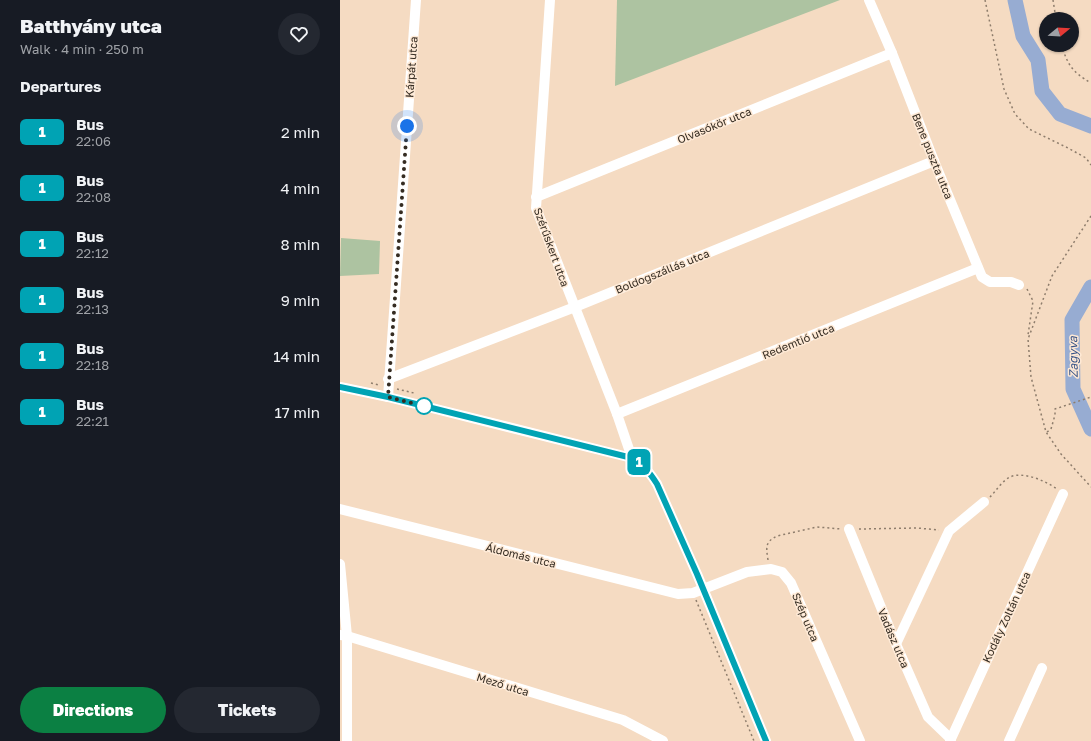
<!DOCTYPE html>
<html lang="en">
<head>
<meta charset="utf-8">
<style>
  :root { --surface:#171b24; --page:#242831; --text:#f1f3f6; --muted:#9ea1a6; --accent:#0b8043 }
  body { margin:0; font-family:"Golos Text",sans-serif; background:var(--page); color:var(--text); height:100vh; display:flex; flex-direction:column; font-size:15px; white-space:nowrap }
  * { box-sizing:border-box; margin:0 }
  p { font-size:13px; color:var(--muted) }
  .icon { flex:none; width:22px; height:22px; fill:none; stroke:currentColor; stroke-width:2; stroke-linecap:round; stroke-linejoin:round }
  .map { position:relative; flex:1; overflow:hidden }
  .panel { display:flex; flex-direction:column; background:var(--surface); width:340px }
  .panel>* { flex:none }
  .badge { padding:0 8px; border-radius:6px; font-size:14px; line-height:26px }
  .needle { width:26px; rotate:72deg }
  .controls { position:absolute; left:699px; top:12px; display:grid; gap:8px }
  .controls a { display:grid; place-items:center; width:40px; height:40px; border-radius:50%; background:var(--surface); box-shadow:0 1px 3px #0004; font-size:20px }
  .you { position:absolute; width:20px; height:20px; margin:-10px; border:3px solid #fff; border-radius:50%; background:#1a73e8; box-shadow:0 0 0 6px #1a73e833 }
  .map>.badge { position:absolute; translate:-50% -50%; box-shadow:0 0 0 2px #fff }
  h2 { padding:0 20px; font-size:15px; line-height:36px }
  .round { display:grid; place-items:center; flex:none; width:42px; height:42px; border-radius:21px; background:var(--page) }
  .head { display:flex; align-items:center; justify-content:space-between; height:68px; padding:0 20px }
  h1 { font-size:19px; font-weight:800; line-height:30px }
  .button { display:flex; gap:8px; margin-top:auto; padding:8px 20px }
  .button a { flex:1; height:46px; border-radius:24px; background:var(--accent); color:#fff; font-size:16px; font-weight:800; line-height:46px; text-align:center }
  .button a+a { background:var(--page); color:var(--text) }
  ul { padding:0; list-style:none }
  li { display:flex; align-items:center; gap:12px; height:56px; padding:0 20px }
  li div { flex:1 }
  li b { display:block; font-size:15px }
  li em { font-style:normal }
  li .badge { min-width:44px; font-weight:700; text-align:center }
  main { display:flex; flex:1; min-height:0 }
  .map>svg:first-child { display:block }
  .green { fill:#adc3a1 }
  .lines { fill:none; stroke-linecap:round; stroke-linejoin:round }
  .river { stroke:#97acd2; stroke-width:15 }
  .path { stroke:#8e7d6c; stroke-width:1.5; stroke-dasharray:2 3; stroke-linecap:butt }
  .street { stroke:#fff; stroke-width:10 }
  .line-casing { stroke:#fff; stroke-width:9 }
  .line { stroke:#00a3b4; stroke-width:6 }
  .walk { stroke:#352c22; stroke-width:4; stroke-dasharray:0 7.2 }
  .stop-dot { fill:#fff; stroke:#00a3b4; stroke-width:2 }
  .labels { text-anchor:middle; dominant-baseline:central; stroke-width:3; stroke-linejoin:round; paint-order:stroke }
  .street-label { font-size:11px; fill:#352c22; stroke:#fee9d5 }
  .water-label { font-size:12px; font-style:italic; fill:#3a5588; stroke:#fee9d5 }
</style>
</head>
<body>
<main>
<section class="panel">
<div class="head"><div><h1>Batthyány utca</h1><p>Walk · 4 min · 250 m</p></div><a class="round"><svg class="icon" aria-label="heart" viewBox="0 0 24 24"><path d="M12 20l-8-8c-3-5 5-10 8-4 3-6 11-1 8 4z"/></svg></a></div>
<h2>Departures</h2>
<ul>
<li><span class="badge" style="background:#00a3b4;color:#fff">1</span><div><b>Bus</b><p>22:06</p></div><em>2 min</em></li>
<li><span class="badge" style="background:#00a3b4;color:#fff">1</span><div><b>Bus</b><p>22:08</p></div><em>4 min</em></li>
<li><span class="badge" style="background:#00a3b4;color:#fff">1</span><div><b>Bus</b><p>22:12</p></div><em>8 min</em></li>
<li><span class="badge" style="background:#00a3b4;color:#fff">1</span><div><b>Bus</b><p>22:13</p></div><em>9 min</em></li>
<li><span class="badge" style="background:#00a3b4;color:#fff">1</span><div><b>Bus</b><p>22:18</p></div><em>14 min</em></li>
<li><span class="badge" style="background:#00a3b4;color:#fff">1</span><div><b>Bus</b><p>22:21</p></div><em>17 min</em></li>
</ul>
<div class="button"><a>Directions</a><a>Tickets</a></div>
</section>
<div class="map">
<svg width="751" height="741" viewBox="0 0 751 741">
  <rect width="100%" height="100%" fill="#f5dbc2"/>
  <g class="green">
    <path d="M 277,0 L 500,0 L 275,86 Z"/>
    <path d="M 1,238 L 40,241 L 39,274 L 0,276 Z"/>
  </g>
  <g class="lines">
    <g class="river">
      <path d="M 675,0 L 683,36 L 698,60 L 702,91 L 720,114 L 751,126"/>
      <path d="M 751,287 L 732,320 L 733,389 L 751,429"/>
    </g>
    <g class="path">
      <path d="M 645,0 L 664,89 L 675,114 L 689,129 L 728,148 L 746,158 L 751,165"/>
      <path d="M 713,0 L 716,19"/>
      <path d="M 721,45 C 729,66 731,71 751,83"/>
      <path d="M 751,216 L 712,276 L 688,339 L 691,377 L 706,432 L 721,454 L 751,487"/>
      <path d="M 687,289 L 693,301 L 688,335"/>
      <path d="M 31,383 L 39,385"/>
      <path d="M 57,389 L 74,393"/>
      <path d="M 707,432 L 711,429 L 715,415 L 715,409 L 751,397"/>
      <path d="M 650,497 C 656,491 662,481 670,477 C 683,471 706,481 717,489"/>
      <path d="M 519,529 L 577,528 L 599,530"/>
      <path d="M 428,560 C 426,547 425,542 437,536 L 477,527 L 501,529"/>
      <path d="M 356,600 L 414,741"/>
    </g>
    <g class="street">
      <path d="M 210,0 L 196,208 L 277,414 L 292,458"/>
      <path d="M 529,0 L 552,53 L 594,161 L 642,277 L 650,282 L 671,282 L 679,285"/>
      <path d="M 196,197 L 552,53"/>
      <path d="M 48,379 L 235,307 L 594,161"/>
      <path d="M 0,387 L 48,397 L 292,458 C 304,465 310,473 317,484 L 357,574 L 426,741"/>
      <path d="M 48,397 L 76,0"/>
      <path d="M 277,414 L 638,268"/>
      <path d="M 0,509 L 338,594 L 353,593 L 407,572 L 431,569 L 442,572 L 451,583 L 520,741"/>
      <path d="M 509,529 L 556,644 L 588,717 L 611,739"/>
      <path d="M 0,564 L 7,636 L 7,741"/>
      <path d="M 0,635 L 7,636 L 283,720 L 323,741"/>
      <path d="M 556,644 L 609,531 L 644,502"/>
      <path d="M 610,741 L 723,494"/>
      <path d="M 669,741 L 702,668"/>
    </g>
  </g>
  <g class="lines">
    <g class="line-casing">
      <path id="line" d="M 0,387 L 48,397 L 292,458 C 304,465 310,473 317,484 L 357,574 L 426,741"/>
    </g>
    <use href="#line" class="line"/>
    <path class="walk" d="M 67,126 L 48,397 L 84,406"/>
  </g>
  <circle class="stop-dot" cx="84" cy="406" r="8"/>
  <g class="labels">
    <g class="street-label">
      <text transform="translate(71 67) rotate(-86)">Kárpát utca</text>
      <text transform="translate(374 125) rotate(-22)">Olvasókör utca</text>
      <text transform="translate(593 156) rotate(68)">Bene puszta utca</text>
      <text transform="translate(212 247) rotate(70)">Szérűskert utca</text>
      <text transform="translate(322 271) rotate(-22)">Boldogszállás utca</text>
      <text transform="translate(458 341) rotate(-22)">Redemtió utca</text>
      <text transform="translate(181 555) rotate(14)">Áldomás utca</text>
      <text transform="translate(466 617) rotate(67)">Szép utca</text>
      <text transform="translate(666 617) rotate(-65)">Kodály Zoltán utca</text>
      <text transform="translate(554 638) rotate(67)">Vadász utca</text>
      <text transform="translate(163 684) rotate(17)">Mező utca</text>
    </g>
    <g class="water-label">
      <text transform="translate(733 357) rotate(-91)">Zagyva</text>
    </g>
  </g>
</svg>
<div class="controls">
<a><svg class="needle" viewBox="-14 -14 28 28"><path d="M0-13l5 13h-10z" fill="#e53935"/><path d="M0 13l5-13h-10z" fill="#9ea1a6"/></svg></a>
</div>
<div class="you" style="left:67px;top:126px"></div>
<b class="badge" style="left:299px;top:462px;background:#00a3b4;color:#fff">1</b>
</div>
</main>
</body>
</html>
